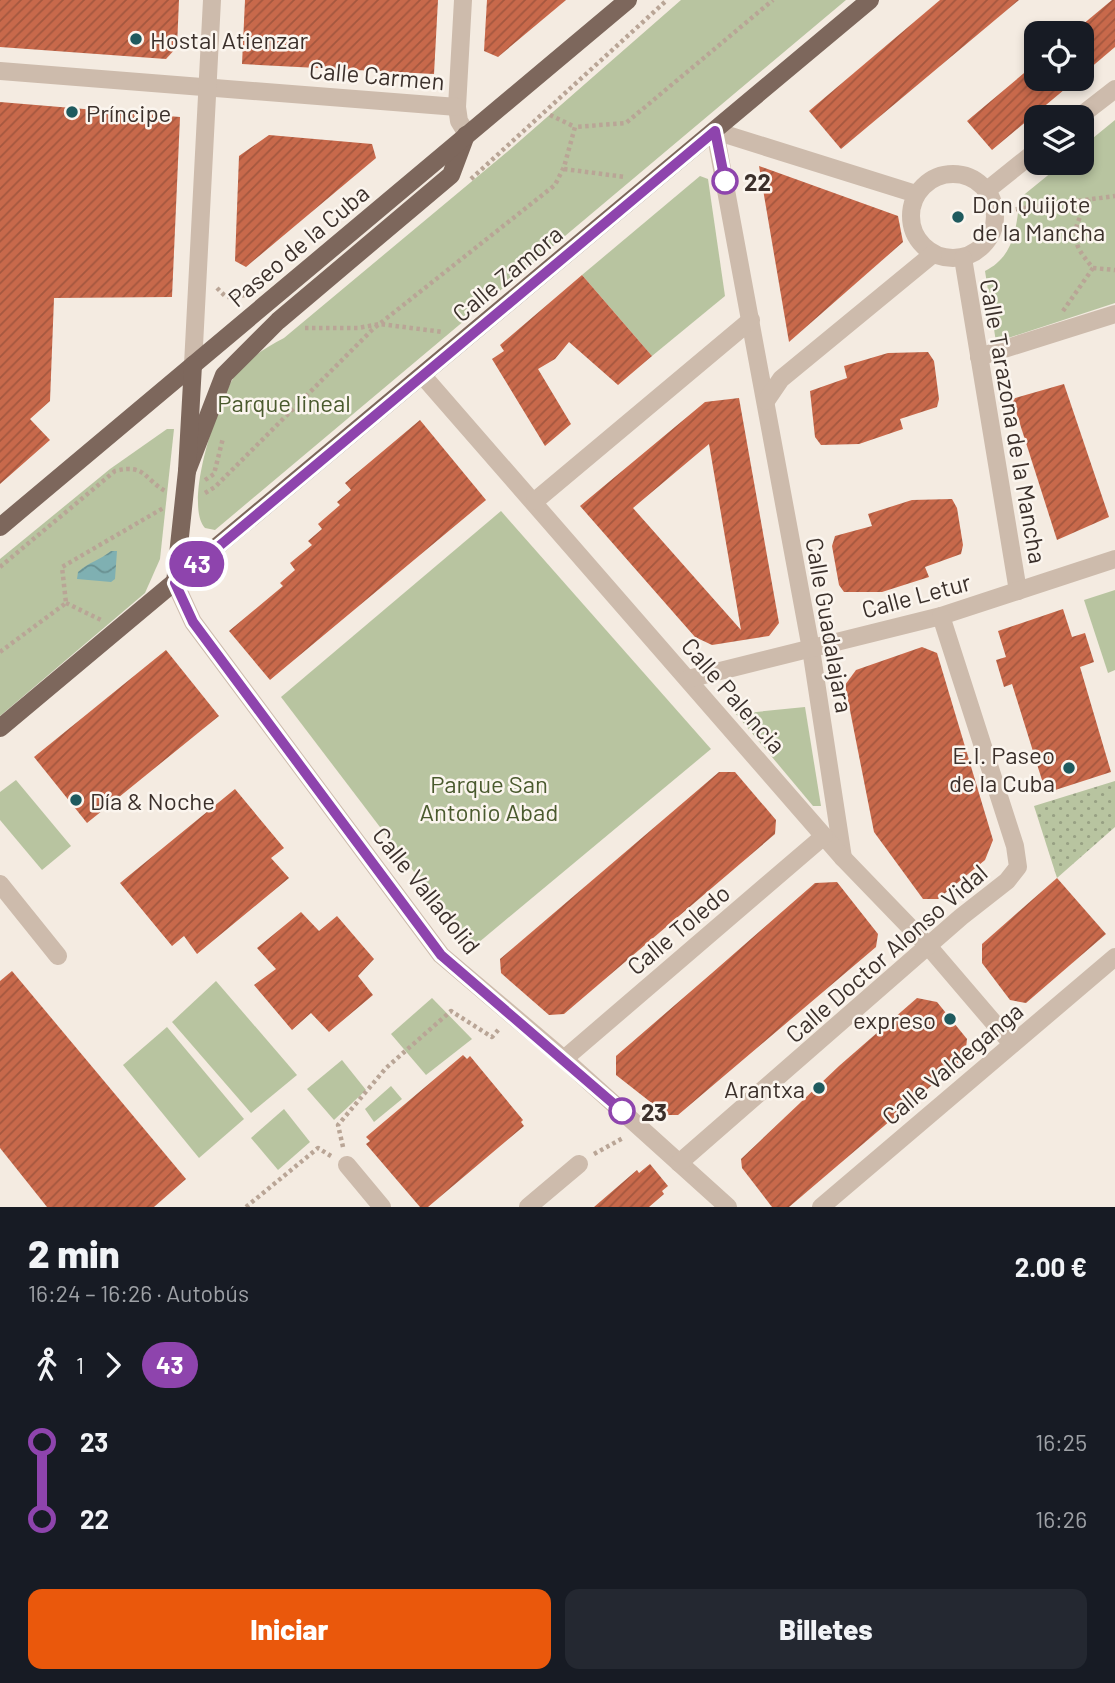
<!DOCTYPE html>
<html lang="es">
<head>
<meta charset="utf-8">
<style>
  :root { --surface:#171b24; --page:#242831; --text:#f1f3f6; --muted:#9ea1a6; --accent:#ea580c }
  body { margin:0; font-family:Barlow,sans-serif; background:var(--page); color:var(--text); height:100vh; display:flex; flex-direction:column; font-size:26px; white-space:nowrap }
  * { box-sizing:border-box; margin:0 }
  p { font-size:23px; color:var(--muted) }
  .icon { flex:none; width:38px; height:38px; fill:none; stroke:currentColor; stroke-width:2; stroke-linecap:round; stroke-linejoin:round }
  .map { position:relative; height:1207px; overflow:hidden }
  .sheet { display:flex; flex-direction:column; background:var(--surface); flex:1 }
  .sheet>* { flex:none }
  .badge { padding:0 14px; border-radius:23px; font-size:24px; line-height:46px }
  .controls { position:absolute; left:1024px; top:21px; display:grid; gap:14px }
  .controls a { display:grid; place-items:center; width:70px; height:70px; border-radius:14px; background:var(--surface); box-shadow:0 4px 10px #0003; font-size:35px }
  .map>.badge { position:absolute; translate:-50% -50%; box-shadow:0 0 0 4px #fff }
  .legs { display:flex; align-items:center; gap:10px; height:77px; padding:0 28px; font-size:23px }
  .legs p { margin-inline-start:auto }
  .head { display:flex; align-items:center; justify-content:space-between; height:119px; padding:0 28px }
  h1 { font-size:38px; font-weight:800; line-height:52px }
  .action { display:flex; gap:14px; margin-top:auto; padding:14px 28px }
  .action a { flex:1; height:80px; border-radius:14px; background:var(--accent); color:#fff; font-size:28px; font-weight:800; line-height:80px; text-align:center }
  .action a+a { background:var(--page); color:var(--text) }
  ul { padding:0 28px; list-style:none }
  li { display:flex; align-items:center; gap:24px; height:77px; font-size:26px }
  li i { display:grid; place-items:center; width:10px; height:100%; margin:0 9px; background:currentColor }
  li i::after { content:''; width:18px; height:18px; margin:-9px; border:5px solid; border-radius:50%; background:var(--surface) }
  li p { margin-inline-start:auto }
  li:first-child i { background:linear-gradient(#0000 50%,currentColor 0) }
  li:last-child i { background:linear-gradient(currentColor 50%,#0000 0) }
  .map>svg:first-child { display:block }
  .grass { fill:url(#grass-dots) }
  .park { fill:#b8c4a0 }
  .water { fill:url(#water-waves) }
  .building { fill:url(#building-hatch); fill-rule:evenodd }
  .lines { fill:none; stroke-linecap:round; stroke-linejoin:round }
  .path { stroke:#b9a596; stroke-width:4.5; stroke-dasharray:3.5 3.5; stroke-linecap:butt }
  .minor { stroke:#cdbbac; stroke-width:18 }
  .major { stroke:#7d675c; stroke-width:18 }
  .line-1-casing { stroke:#fff; stroke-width:16 }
  .line-1 { stroke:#8e44ad; stroke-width:10 }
  .poi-dot { fill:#1f5a5e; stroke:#fbf5ee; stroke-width:2.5 }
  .stop-1-dot { fill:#fff; stroke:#8e44ad; stroke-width:3.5 }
  .labels { text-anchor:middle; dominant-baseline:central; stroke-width:5; stroke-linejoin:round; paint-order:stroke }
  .poi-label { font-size:24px; fill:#3b302b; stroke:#fbf5ee; text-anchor:start }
  .street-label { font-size:24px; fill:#3b302b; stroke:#fbf5ee }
  .stop-label { font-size:24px; font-weight:bold; fill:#3b302b; stroke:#fbf5ee; text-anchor:start }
  .park-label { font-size:24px; fill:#4a5a2e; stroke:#fbf5ee }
</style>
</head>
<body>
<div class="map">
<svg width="1115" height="1207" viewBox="0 0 1115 1207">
  <defs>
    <pattern id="grass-dots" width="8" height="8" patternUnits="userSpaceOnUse" patternTransform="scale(1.75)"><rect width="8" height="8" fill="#b8c4a0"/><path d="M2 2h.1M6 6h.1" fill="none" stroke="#97a083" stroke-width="1.8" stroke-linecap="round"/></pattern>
    <pattern id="water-waves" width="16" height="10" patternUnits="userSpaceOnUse" patternTransform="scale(1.75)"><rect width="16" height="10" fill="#7fb0b2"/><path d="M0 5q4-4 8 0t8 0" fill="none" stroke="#699091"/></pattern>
    <pattern id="building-hatch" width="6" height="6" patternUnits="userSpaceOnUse" patternTransform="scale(1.75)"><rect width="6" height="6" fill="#c8694b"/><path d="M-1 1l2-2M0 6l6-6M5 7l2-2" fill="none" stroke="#a4573f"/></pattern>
  </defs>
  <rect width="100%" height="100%" fill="#f4ebe1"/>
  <path class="grass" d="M 1115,781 L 1115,827 L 1057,878 L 1034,806 Z"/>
  <g class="park">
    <path d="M 681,0 L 846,0 L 215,530 L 205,528 C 183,504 218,399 236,374 C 248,358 267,347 284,338 L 507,152 Z"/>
    <path d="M 1115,120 L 1115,303 L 996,342 L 985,271 C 1015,256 1016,227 1020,198 L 1063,163 L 1082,163 L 1082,147 Z"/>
    <path d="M 700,176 L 708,179 L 725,296 L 652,356 L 582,275 Z"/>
    <path d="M 167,429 L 174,429 L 160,559 L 145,593 L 0,716 L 0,559 L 110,469 Z"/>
    <path d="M 501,511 L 711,749 L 472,948 L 281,697 Z"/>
    <path d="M 1115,590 L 1115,670 L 1108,673 L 1084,600 Z"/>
    <path d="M 805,707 L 821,806 L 813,806 L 736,714 Z"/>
    <path d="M 16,780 L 71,846 L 42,870 L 0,820 L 0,792 Z"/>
    <path d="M 216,981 L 297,1075 L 251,1113 L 172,1022 Z"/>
    <path d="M 432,998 L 472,1039 L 426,1075 L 391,1034 Z"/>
    <path d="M 167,1027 L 244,1119 L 199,1158 L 123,1065 Z"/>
    <path d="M 342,1060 L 366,1090 L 334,1120 L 307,1089 Z"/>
    <path d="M 391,1086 L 402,1099 L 374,1122 L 365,1109 Z"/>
    <path d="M 284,1109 L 310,1142 L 278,1170 L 251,1138 Z"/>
  </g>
  <path class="water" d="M 111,551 L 117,551 L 115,579 L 111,582 L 77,579 L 78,572 C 89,562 100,560 111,551 Z"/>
  <g class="building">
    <path d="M 0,0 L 179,0 L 177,47 L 166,59 L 0,47 Z"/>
    <path d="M 245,0 L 438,0 L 434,74 L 242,64 Z"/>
    <path d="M 487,0 L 566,0 L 498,57 L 484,51 Z"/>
    <path d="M 940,0 L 1019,0 L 841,149 L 809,111 Z"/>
    <path d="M 1112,0 L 1115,0 L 1115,47 L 1082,75 L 1082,25 Z"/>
    <path d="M 1036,63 L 1036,79 L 1077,79 L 992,150 L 967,121 Z"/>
    <path d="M 0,102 L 180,117 L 172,297 L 54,298 L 50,401 L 30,419 L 50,440 L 0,484 Z"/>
    <path d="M 269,135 L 372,144 L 376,158 L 246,267 L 235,261 L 239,156 Z"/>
    <path d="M 759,166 L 898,216 L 903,242 L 789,342 Z"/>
    <path d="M 582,275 L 652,356 L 618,385 L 569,342 L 555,359 L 538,369 L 571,424 L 545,446 L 492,359 L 504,351 L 500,345 Z"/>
    <path d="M 928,352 L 934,361 L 939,399 L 937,407 L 900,419 L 903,429 L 859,444 L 821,445 L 815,437 L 810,391 L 847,378 L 844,366 L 888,353 Z"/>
    <path d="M 1064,384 L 1109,517 L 1057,540 L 1012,399 Z"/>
    <path d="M 739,398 L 779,623 L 769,636 L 712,645 L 695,637 L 580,506 L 705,402 ZM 709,444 L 741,630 L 633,508 Z"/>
    <path d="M 420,420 L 486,500 L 270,680 L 229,631 L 283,586 L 280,583 L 295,570 L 290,563 L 312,545 L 308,541 L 322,529 L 318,524 L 340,505 L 337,502 L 351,490 L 345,483 Z"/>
    <path d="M 952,499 L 957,508 L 963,545 L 961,554 L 925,567 L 929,577 L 882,592 L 844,592 L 839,585 L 832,546 L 835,536 L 872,526 L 868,514 L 912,500 Z"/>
    <path d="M 1063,609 L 1072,637 L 1085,633 L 1094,662 L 1080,667 L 1111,772 L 1046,793 L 1012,684 L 1004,687 L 996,660 L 1006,657 L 998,631 Z"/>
    <path d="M 922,647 L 937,653 L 993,840 L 985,860 L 938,899 L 923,899 L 874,832 L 845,685 L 856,670 Z"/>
    <path d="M 166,650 L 219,716 L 87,823 L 34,757 Z"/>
    <path d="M 719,772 L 735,772 L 776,820 L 775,834 L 564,1014 L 549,1015 L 501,973 L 500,959 Z"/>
    <path d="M 235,789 L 284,848 L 271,858 L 289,878 L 197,954 L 184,936 L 172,946 L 120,883 Z"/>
    <path d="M 1057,878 L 1106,934 L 1026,1003 L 1010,1000 L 982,963 L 982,944 Z"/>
    <path d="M 837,882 L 878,934 L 876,947 L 678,1115 L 667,1115 L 616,1075 L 616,1056 L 712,973 L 815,883 Z"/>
    <path d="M 301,912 L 319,931 L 337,916 L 374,959 L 358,976 L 373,995 L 329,1032 L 311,1013 L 292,1030 L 254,985 L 276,969 L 257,948 Z"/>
    <path d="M 12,971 L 186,1179 L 154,1207 L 47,1207 L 0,1148 L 0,981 Z"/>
    <path d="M 917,998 L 937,1002 L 967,1039 L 965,1057 L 789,1207 L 772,1207 L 742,1168 L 741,1159 L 839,1066 Z"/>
    <path d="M 463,1055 L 467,1059 L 470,1056 L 523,1120 L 521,1122 L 524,1126 L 428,1207 L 420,1207 L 366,1144 L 370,1141 L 366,1137 Z"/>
    <path d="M 650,1164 L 668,1186 L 662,1191 L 664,1194 L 649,1207 L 594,1207 L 637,1170 L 639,1173 Z"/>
  </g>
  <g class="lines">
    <g class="path">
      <path d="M 550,115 L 575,127"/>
      <path d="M 564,169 L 625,177"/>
      <path d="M 471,179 L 667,0"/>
      <path d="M 1089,199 C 1072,232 1068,239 1093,268 L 1115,270"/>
      <path d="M 995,212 L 1115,196"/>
      <path d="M 217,288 L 226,297 L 248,295"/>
      <path d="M 1063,311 L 1093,268"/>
      <path d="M 305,328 L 358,328 L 380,324 L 443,332"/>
      <path d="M 205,480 L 214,474 L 223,438"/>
      <path d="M 205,493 L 215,487 L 373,329 L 555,185 L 564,167 L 575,127 L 626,123 L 773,0"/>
      <path d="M 0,567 L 115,471 C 146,463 144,480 167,492"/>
      <path d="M 66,603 L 101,620"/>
      <path d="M 0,652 L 66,603 L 62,567 L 165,507"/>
      <path d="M 343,1147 L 338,1125 L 386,1068 L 451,1011 L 492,1037 L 500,1028"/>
      <path d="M 594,1154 L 623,1138"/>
      <path d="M 246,1207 L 318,1148 L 331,1156"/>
    </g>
    <g class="minor">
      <path d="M 463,0 L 457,107 L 459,121 L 467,134"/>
      <path d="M 0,71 L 457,107"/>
      <path d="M 1079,117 L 1115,89"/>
      <path d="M 715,131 L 811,649 L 843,858"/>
      <path d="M 715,131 L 916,194"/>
      <circle cx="953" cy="216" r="42"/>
      <path d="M 986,191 L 1036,151"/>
      <path d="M 963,258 L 1018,591"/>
      <path d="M 979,357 L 1115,314"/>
      <path d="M 193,365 L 212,0"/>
      <path d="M 423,376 L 843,858 L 929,947 L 1012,1044"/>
      <path d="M 766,401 L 781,379 L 933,254"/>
      <path d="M 535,501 L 751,320"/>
      <path d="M 175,583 L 193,622 L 441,955 L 564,1059 L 728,1207"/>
      <path d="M 688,679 L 941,616 L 1115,559"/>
      <path d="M 0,884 L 58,956"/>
      <path d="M 564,1059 L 824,836"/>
      <path d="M 679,1163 L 961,917 L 1007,881 L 1018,867 L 1015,846 L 941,616"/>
      <path d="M 347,1165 L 382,1207"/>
      <path d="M 528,1207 L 579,1164"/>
      <path d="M 821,1207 L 1115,957"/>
    </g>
    <g class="major">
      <path d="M 187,471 L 224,375 L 278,321 L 451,175 L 466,135"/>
      <path d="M 0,527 L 628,0"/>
      <path d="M 175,583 L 187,471 L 193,365"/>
      <path d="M 0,728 L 870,0"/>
    </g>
  </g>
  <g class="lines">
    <g class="line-1-casing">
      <path id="line-1" d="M 622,1111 L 441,955 L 193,622 L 175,583 L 715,131 L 725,181"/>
    </g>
    <use href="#line-1" class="line-1"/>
  </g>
  <g class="poi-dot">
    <circle cx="136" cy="39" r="7"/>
    <circle cx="72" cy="112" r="7"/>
    <circle cx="958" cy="217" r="7"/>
    <circle cx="1069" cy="768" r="7"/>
    <circle cx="76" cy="800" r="7"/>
    <circle cx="950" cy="1019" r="7"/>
    <circle cx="819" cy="1088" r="7"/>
  </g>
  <g class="stop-1-dot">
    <circle cx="725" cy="181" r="12"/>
    <circle cx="622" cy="1111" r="12"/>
  </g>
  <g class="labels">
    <g class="poi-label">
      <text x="150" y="39">Hostal Atienzar</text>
      <text x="86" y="112">Príncipe</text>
      <text x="972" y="203">Don Quijote<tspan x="972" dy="28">de la Mancha</tspan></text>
      <text x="1055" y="754" text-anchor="end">E.I. Paseo<tspan x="1055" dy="28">de la Cuba</tspan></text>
      <text x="90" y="800">Día &amp; Noche</text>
      <text x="936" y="1019" text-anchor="end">expreso</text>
      <text x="805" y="1088" text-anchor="end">Arantxa</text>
    </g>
    <g class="street-label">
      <text transform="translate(377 75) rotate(5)">Calle Carmen</text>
      <text transform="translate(298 245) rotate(-40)">Paseo de la Cuba</text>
      <text transform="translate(507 273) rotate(-40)">Calle Zamora</text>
      <text transform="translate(1014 421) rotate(80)">Calle Tarazona de la Mancha</text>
      <text transform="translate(916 595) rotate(-15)">Calle Letur</text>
      <text transform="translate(830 625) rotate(80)">Calle Guadalajara</text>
      <text transform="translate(734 695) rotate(49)">Calle Palencia</text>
      <text transform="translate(427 890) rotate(51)">Calle Valladolid</text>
      <text transform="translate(678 929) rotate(-40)">Calle Toledo</text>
      <text transform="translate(886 953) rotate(-41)">Calle Doctor Alonso Vidal</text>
      <text transform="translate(952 1063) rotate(-40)">Calle Valdeganga</text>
    </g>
    <g class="stop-label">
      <text x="744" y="181">22</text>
      <text x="641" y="1111">23</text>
    </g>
    <g class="park-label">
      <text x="284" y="402">Parque lineal</text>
      <text x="489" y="783">Parque San<tspan x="489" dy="28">Antonio Abad</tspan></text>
    </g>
  </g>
</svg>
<div class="controls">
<a><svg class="icon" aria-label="locate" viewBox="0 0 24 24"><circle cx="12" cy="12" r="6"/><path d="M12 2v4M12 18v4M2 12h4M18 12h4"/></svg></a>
<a><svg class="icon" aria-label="layers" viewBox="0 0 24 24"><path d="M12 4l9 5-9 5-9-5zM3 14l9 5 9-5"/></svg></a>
</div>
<b class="badge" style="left:197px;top:564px;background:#8e44ad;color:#fff">43</b>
</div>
<section class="sheet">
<div class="head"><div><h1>2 min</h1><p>16:24 – 16:26 · Autobús</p></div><b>2.00 €</b></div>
<div class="legs"><svg class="icon" aria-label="walk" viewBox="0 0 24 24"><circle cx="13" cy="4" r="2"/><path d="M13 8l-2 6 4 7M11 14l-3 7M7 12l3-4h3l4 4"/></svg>1<svg class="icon" aria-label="forward" viewBox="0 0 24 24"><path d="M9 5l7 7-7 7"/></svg><b class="badge" style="background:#8e44ad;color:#fff">43</b></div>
<ul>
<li><i style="color:#8e44ad"></i><b>23</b><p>16:25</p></li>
<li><i style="color:#8e44ad"></i><b>22</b><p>16:26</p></li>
</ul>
<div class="action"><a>Iniciar</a><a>Billetes</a></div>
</section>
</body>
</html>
